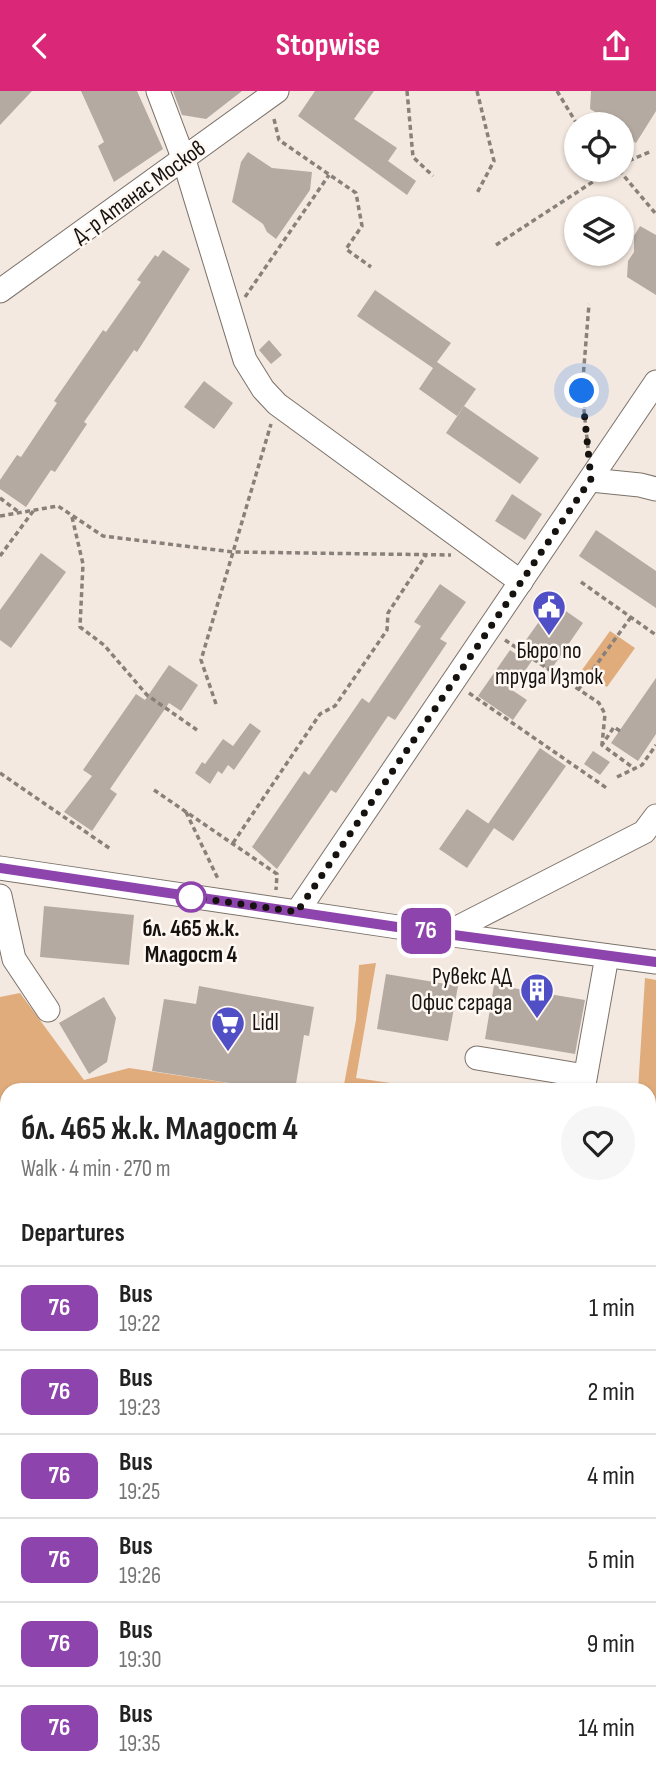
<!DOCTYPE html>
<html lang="en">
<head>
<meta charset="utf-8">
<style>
  :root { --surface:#fff; --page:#f6f6f6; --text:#222; --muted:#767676; --line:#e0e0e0; --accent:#db2777 }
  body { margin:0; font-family:"Sofia Sans Condensed",sans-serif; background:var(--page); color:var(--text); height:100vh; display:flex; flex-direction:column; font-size:26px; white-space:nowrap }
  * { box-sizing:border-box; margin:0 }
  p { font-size:23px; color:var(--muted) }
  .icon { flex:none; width:38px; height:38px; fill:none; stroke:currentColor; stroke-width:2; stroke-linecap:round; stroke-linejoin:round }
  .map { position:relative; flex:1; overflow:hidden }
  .sheet { position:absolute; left:0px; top:992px; width:656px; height:702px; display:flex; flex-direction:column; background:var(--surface); border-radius:21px 21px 0 0; box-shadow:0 2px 5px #0004 }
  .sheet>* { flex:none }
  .badge { padding:0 14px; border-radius:10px; font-size:24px; line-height:46px }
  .buttons { position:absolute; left:564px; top:21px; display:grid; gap:14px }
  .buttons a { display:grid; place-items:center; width:70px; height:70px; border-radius:50%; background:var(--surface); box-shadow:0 2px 5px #0004; font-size:35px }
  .you { position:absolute; width:35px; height:35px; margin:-18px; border:5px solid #fff; border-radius:50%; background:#1a73e8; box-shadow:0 0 0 10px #1a73e833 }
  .map>.badge { position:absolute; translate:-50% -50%; box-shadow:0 0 0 4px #fff }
  h2 { padding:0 21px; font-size:26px; line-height:63px }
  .round { display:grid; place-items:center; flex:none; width:74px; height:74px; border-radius:37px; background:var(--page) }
  .summary { display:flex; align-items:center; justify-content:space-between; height:119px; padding:0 21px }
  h1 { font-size:33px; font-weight:700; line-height:52px }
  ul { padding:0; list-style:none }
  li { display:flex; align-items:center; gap:21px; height:84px; padding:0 21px; border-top:2px solid var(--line) }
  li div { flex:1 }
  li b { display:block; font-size:26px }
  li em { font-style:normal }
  li .badge { min-width:77px; font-weight:700; text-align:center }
  header { display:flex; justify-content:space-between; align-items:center; height:91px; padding:0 21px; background:var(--accent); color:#fff; font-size:32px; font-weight:700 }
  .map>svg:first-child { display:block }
  .green { fill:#e0ac7c }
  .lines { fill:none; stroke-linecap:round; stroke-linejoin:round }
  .stream { stroke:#e19e5f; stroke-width:5 }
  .building { fill:#b4aaa1 }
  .minor-casing { stroke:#7b726a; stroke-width:25 }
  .path { stroke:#88817b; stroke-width:3.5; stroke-dasharray:5 3.5; stroke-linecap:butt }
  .minor { stroke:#fff; stroke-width:23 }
  .line-casing { stroke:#fff; stroke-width:16 }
  .line { stroke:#8e44ad; stroke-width:10 }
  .walk { stroke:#15120f; stroke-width:7; stroke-dasharray:0 12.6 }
  .stop-dot { fill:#fff; stroke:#8e44ad; stroke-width:3.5 }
  .labels { text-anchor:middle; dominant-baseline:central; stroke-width:5; stroke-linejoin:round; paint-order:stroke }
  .street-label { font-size:23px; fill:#15120f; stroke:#fef7f2 }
  .poi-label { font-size:23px; fill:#15120f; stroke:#fef7f2 }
  .stop-label { font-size:23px; font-weight:bold; fill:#15120f; stroke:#fef7f2 }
</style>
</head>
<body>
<header><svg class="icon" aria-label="back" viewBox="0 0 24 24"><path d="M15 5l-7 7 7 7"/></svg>Stopwise<svg class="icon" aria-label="share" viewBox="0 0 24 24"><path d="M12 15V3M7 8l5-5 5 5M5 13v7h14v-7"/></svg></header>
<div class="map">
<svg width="656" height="1693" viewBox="0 0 656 1693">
  <rect width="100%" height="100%" fill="#f4e9e0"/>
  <g class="green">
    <path d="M 610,540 L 635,557 L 607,596 L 582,579 Z"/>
    <path d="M 376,872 L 356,987 L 397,993 L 398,999 L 343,999 L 356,929 L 359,874 Z"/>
    <path d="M 645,887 L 656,889 L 656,1693 L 26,1693 L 12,1687 L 649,1687 L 649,999 L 638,999 Z"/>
    <path d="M 20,902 L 84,989 L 129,977 L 274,999 L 7,999 L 7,1685 L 0,1682 L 0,906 Z"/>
  </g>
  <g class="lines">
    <path class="stream" d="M 656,1573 L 652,1577 L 651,1660 L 656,1672"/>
  </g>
  <g class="building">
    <path d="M 0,0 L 32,0 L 0,34 Z"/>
    <path d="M 81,0 L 137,0 L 163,58 L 114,91 L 98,55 L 104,51 Z"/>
    <path d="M 173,0 L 242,0 L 206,28 L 182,24 Z"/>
    <path d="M 315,0 L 374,0 L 354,28 L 397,57 L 388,70 L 416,90 L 407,104 L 298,25 Z"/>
    <path d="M 591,0 L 656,0 L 656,20 L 636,52 L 627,46 L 621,33 L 616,33 L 590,18 Z"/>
    <path d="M 248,61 L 272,77 L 312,81 L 310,99 L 276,148 L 267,141 L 263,133 L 232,111 L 241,71 Z"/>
    <path d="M 640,135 L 656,144 L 656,204 L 627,186 L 628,170 L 634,161 L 634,145 Z"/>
    <path d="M 163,159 L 190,178 L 137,261 L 134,259 L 84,331 L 87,333 L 55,381 L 51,379 L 26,416 L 0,398 L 0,389 L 17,364 L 21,366 L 57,312 L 54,310 L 103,239 L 106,241 L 141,191 L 137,189 L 155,164 L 158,166 Z"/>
    <path d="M 375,199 L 451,252 L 437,271 L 476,298 L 457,325 L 419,298 L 433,277 L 357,225 Z"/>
    <path d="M 269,249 L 282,264 L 271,273 L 259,259 Z"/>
    <path d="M 204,290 L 233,312 L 214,338 L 184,316 Z"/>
    <path d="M 464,315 L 539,367 L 520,393 L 446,342 Z"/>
    <path d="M 512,403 L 542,423 L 525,449 L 495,430 Z"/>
    <path d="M 596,439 L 656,480 L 656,517 L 579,465 Z"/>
    <path d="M 41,462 L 66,481 L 11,557 L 0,549 L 0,519 Z"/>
    <path d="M 440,493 L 466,511 L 440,548 L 447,552 L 395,629 L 388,625 L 336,702 L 331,699 L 277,778 L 252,756 L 304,680 L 309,684 L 362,607 L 369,612 L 421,535 L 414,531 Z"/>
    <path d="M 553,511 L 583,532 L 550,580 L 533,568 L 512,599 L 527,609 L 513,629 L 478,605 L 510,559 L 516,563 Z"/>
    <path d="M 169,574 L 198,594 L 181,620 L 169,612 L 110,698 L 117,703 L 92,740 L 64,721 L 92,685 L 83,679 L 136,603 L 145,609 Z"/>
    <path d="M 656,587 L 656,643 L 638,670 L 611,652 Z"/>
    <path d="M 250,632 L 261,640 L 234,679 L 228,674 L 222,683 L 218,680 L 210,693 L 195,682 L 202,671 L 205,673 L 223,648 L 233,655 Z"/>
    <path d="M 540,657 L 566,675 L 513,750 L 494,737 L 467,777 L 439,758 L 467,718 L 492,735 L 488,733 Z"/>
    <path d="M 593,660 L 610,671 L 600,684 L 584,673 Z"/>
    <path d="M 44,815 L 134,824 L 129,874 L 40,866 Z"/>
    <path d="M 386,883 L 458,895 L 448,950 L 377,938 Z"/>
    <path d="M 494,894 L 585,909 L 575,963 L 485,948 Z"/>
    <path d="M 199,895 L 314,916 L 309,945 L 304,944 L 295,999 L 274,999 L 152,980 L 164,908 L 196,913 Z"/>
    <path d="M 104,906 L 116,927 L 107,971 L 89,983 L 59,932 Z"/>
  </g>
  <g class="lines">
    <g class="minor-casing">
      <g id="minor">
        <path d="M 158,0 L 184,69 L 245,269 L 263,298 L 277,313 L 521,491"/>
        <path d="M 0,200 L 277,0"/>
        <path d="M 591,389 L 640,394 L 656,398"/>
        <path d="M 0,777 L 445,843 L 656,871"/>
        <path d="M 0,805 L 14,868 L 48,919"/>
        <path d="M 297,821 L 656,291"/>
        <path d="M 445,843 L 644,741 L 656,725"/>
        <path d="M 477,967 L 585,985"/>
        <path d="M 583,999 L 607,865"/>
      </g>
    </g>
    <g class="path">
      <path d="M 407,0 L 413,66 L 433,85"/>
      <path d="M 477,0 L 494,70 L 477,102"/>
      <path d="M 557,0 L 577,33"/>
      <path d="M 274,28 L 279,49 L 356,102 L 362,135 L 346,158 L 371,176"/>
      <path d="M 621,73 L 652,60"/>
      <path d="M 619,79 L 656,123"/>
      <path d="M 496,154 L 611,79"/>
      <path d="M 245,206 L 329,84"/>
      <path d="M 588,357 L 582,300 L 589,213"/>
      <path d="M 0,407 L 20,422"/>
      <path d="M 0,425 L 58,415 L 103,445 L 233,461 L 451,464"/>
      <path d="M 72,426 L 83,473 L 80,536 L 104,554 L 147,604 L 197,639"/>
      <path d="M 0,465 L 34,419"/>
      <path d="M 581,491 L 656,544"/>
      <path d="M 505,549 L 599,612 L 605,623 L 602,654"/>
      <path d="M 578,599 L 631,526"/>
      <path d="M 469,602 L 608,698"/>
      <path d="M 216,613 L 201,569 L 271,333"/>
      <path d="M 620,640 L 614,636 L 602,654 L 635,678"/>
      <path d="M 0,682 L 112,759"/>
      <path d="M 617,686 L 642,674 L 656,654"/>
      <path d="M 154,699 L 277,783 L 276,799"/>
      <path d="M 186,721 L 219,790"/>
      <path d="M 233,752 L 320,623 L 335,615 L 387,539 L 388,522 L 426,464"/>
      <path d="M 0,1408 L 7,1399"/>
      <path d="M 255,1687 L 255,1693"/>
    </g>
    <use href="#minor" class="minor"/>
  </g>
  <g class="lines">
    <g class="line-casing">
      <path id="line" d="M 0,777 L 424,840 L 656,871"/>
    </g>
    <use href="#line" class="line"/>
    <path class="walk" d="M 191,806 L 297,821 L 591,388 L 582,300"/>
  </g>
  <defs>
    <g id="civic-pin" transform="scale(1.75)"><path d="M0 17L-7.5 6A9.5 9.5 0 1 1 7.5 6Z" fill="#514fc6" stroke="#fef7f2"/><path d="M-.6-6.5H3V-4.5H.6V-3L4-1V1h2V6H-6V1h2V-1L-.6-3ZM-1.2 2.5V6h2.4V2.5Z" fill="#fff"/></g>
    <g id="building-pin" transform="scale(1.75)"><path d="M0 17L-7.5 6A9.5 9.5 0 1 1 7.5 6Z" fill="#514fc6" stroke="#fef7f2"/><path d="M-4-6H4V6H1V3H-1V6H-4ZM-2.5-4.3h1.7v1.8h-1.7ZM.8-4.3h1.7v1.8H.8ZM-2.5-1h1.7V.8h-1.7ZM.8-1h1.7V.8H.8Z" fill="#fff"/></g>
    <g id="supermarket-pin" transform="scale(1.75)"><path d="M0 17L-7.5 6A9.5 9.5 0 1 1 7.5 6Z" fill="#514fc6" stroke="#fef7f2"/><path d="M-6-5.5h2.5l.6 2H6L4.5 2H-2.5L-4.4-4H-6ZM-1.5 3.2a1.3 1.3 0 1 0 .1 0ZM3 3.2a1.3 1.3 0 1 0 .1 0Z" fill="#fff"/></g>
  </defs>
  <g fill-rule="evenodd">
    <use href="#civic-pin" x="549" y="516"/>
    <use href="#building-pin" x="537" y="899"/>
    <use href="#supermarket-pin" x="228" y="932"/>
  </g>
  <circle class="stop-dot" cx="191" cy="806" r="14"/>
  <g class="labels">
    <g class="street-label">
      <text transform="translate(139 101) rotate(-36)">Д-р Атанас Москов</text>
    </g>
    <g class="poi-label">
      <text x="549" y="560">Бюро по<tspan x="549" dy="26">труда Изток</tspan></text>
      <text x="512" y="886" text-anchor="end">Рувекс АД<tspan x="512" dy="26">Офис сграда</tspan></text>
      <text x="252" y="932" text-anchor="start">Lidl</text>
    </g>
    <g class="stop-label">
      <text x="191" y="838">бл. 465 ж.к.<tspan x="191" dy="26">Младост 4</tspan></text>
    </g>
  </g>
</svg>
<div class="buttons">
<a><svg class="icon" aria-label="locate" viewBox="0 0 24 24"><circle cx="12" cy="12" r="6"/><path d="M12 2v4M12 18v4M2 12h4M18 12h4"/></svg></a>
<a><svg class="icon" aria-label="layers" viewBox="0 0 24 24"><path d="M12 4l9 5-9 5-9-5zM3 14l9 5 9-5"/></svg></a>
</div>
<div class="you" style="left:582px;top:300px"></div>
<b class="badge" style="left:426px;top:840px;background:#8e44ad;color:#fff">76</b>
<section class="sheet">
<div class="summary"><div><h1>бл. 465 ж.к. Младост 4</h1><p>Walk · 4 min · 270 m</p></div><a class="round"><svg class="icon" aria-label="heart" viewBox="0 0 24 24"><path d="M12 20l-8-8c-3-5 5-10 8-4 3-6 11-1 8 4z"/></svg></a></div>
<h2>Departures</h2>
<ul>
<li><span class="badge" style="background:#8e44ad;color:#fff">76</span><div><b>Bus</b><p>19:22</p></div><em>1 min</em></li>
<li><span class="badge" style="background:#8e44ad;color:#fff">76</span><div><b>Bus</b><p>19:23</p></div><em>2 min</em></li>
<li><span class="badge" style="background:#8e44ad;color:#fff">76</span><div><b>Bus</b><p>19:25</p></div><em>4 min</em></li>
<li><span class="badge" style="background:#8e44ad;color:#fff">76</span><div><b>Bus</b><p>19:26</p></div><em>5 min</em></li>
<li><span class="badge" style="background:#8e44ad;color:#fff">76</span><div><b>Bus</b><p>19:30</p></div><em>9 min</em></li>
<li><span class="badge" style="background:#8e44ad;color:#fff">76</span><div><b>Bus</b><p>19:35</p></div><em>14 min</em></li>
</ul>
</section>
</div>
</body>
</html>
